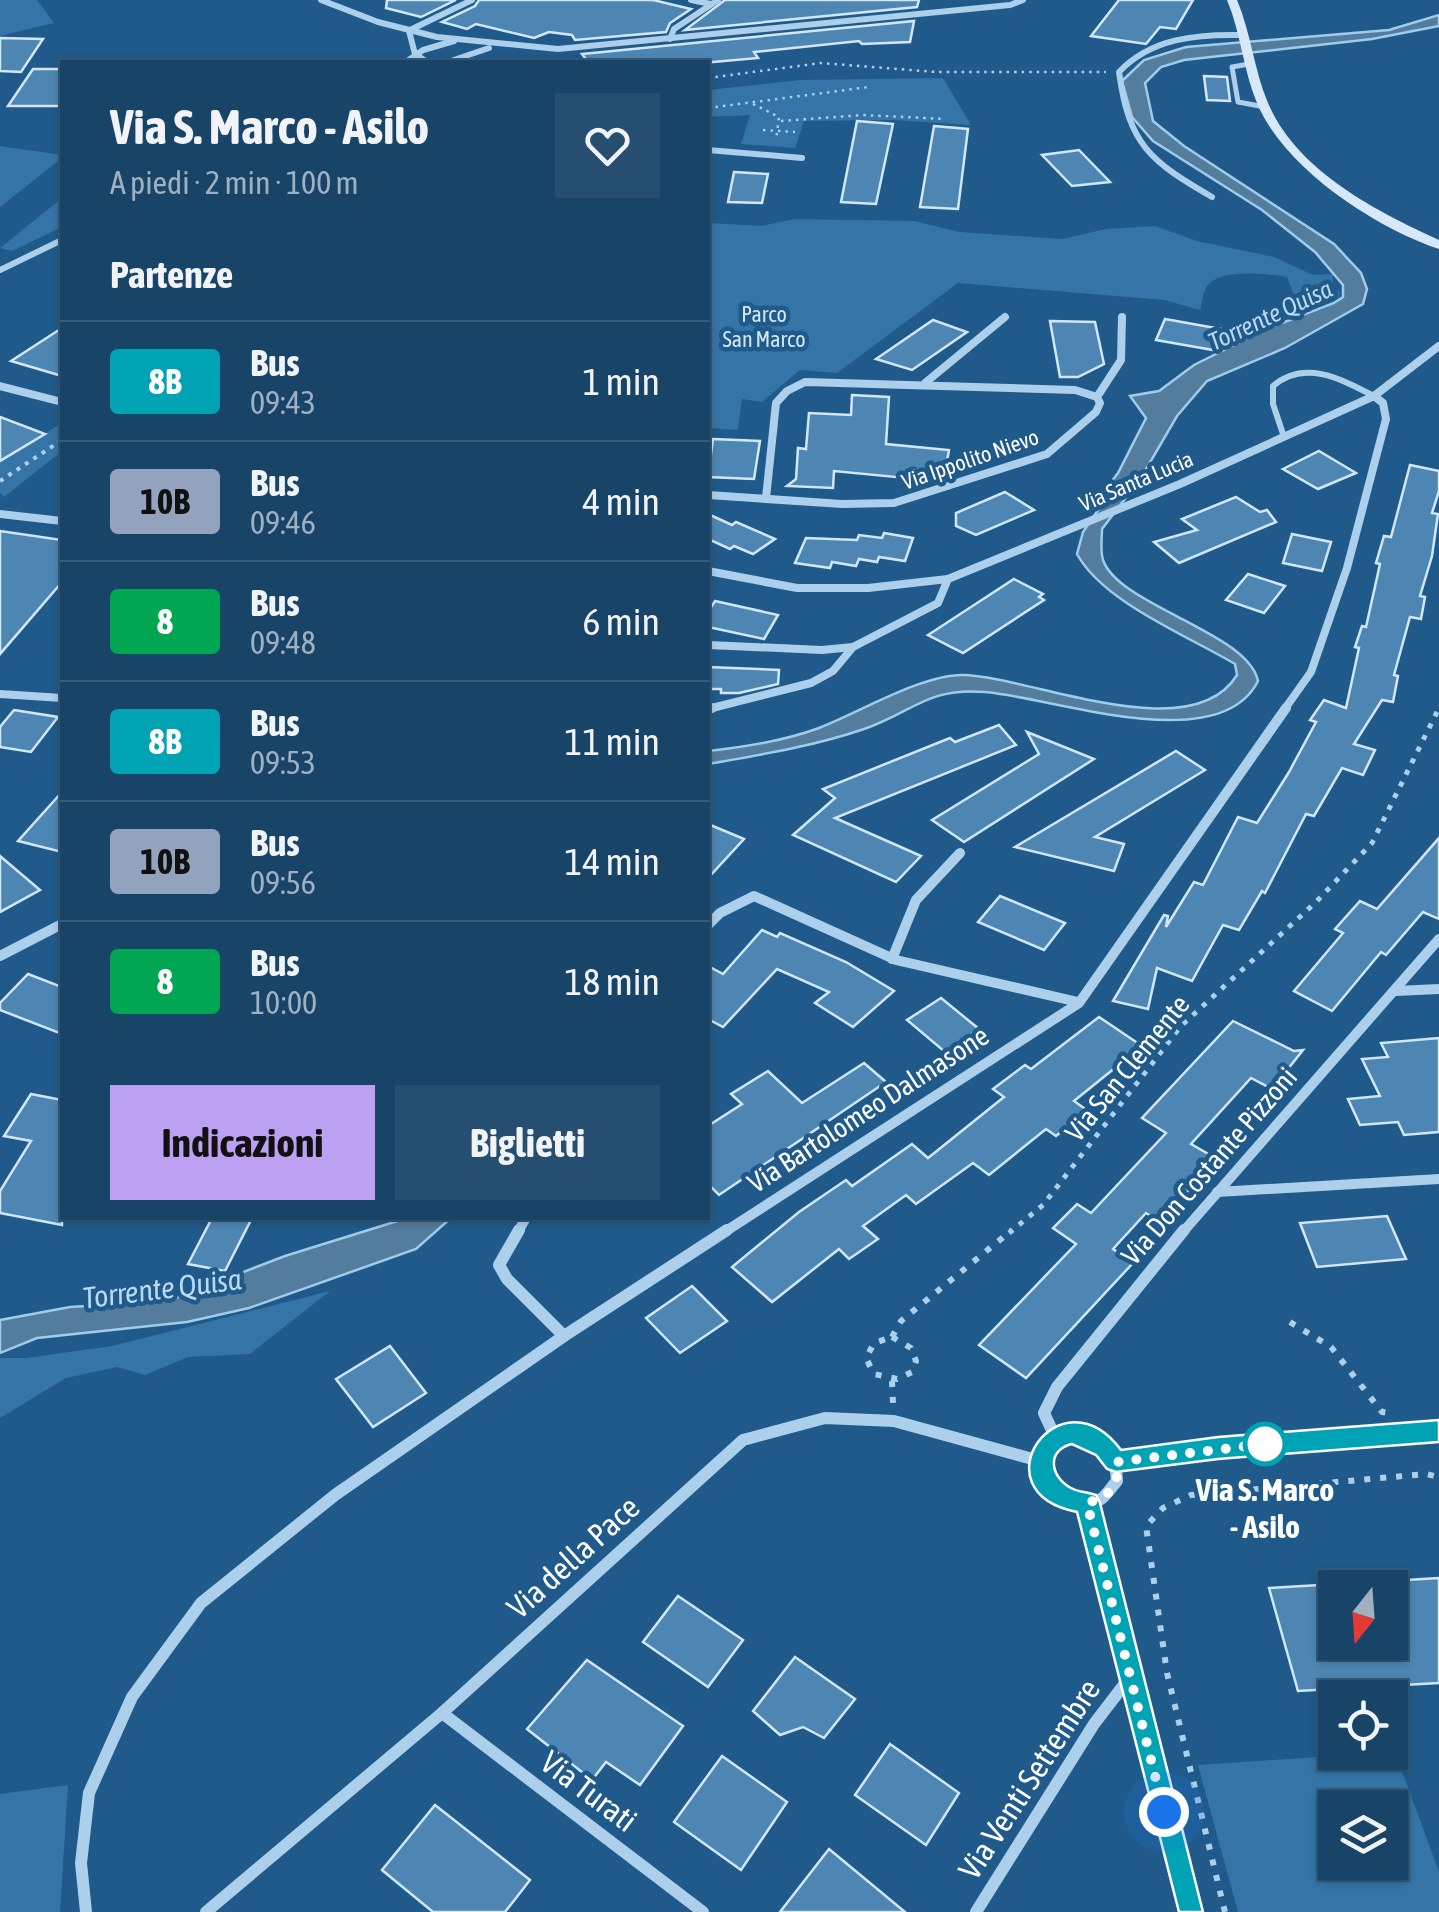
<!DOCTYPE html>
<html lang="it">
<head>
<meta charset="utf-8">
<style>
  :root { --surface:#184468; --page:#254e71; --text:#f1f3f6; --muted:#9fb0c0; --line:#365c7c; --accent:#bca0f2 }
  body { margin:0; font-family:"Asap Condensed",sans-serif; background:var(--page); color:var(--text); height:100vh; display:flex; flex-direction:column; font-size:38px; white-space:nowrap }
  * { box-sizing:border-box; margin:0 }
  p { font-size:32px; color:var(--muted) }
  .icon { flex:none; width:55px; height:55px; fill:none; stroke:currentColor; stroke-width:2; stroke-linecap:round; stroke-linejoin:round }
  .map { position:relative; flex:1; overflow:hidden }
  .side { position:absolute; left:60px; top:60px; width:650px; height:1160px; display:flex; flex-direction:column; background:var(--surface); border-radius:0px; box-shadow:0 2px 8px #0004,0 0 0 2px var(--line) }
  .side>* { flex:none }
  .badge { padding:0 20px; border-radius:8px; font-size:35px; line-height:65px }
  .needle { width:65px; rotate:197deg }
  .buttons { position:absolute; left:1318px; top:1570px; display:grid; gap:20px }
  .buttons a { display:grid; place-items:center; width:90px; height:90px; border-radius:0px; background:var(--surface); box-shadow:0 2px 8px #0004,0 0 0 2px var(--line); font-size:50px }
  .you { position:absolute; width:50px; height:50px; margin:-25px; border:8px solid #fff; border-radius:50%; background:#1a73e8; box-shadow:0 0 0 15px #1a73e833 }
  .map>.badge { position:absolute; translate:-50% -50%; box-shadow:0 0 0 5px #fff }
  h2 { padding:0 50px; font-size:38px; line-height:90px }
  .round { display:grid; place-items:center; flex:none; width:105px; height:105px; border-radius:0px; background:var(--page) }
  .headline { display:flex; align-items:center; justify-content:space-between; height:170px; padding:0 50px }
  h1 { font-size:48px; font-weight:700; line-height:75px }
  .cta { display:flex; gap:20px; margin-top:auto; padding:20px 50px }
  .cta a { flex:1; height:115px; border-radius:0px; background:var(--accent); color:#111; font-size:40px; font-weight:700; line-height:115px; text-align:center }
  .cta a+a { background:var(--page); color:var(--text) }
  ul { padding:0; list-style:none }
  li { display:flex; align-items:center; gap:30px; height:120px; padding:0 50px; border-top:2px solid var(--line) }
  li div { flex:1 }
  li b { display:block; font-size:38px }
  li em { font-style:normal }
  li .badge { min-width:110px; font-weight:700; text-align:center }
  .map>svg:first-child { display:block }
  .green { fill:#3474a7; fill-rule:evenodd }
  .water { fill:#537c9d; stroke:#9fccec; stroke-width:2.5 }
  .building { fill:#4d86b3; stroke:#d1e7f8; stroke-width:2.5 }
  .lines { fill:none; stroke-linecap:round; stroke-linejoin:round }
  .path-far3 { stroke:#accfeb; stroke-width:2.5; stroke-dasharray:2.5 5; stroke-linecap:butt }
  .path-far2 { stroke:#accfeb; stroke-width:4; stroke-dasharray:4 6; stroke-linecap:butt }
  .path-far1 { stroke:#accfeb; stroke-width:5; stroke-dasharray:5 8; stroke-linecap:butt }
  .path { stroke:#accfeb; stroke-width:6; stroke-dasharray:6 10; stroke-linecap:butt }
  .lane-far1 { stroke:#accfeb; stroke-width:5 }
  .lane { stroke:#accfeb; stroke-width:6 }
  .street-far3 { stroke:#accfeb; stroke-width:6 }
  .street-far2 { stroke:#accfeb; stroke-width:8 }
  .street-far1 { stroke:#accfeb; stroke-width:10 }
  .street { stroke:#accfeb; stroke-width:12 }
  .secondary { fill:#d7e9f8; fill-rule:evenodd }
  .line { fill:#00a3b4; stroke:#fff; stroke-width:2.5 }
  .walk { stroke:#fff; stroke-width:10; stroke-dasharray:0 18 }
  .stop-dot { fill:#fff; stroke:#00a3b4; stroke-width:5 }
  .labels { text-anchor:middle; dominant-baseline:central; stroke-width:9; stroke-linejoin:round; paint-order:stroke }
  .far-park-label { font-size:22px; fill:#d1e7f8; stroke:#205a8a }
  .far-street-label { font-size:22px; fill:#fff; stroke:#205a8a }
  .far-water-label { font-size:25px; font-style:italic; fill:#b7d9f2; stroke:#205a8a }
  .street-label { font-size:28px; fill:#fff; stroke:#205a8a }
  .water-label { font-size:30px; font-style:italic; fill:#b7d9f2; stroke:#205a8a }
  .near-stop-label { font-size:32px; font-weight:bold; fill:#fff; stroke:#205a8a }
  .near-street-label { font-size:32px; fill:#fff; stroke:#205a8a }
</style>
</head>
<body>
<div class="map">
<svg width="1439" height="1912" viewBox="0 0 1439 1912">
  <rect width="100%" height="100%" fill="#205a8a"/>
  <g class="green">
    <path d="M 0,0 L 37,0 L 54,23 L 0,36 Z"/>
    <path d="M 943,78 L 971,125 L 893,120 L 804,121 L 795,148 L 741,144 L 750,115 L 708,117 L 708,90 L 800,80 Z"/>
    <path d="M 0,146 L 62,155 L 62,158 L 0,207 Z"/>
    <path d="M 62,198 L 62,227 L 12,251 L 0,248 Z"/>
    <path d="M 795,219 L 914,221 L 959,232 L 1062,239 L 1106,229 L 1155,226 L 1197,241 L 1274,257 L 1313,275 L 1333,274 L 1332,289 L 1340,292 L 1339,297 L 1332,301 L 1295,298 L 1287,277 C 1267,274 1221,268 1207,286 C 1203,292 1202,303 1200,310 L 1164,300 L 958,283 L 837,373 L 800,370 L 762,402 L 742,399 L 738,430 L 708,428 L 708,223 L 761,226 Z"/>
    <path d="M 62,423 L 62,451 L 4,497 L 0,493 L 0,461 Z"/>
    <path d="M 330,1291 L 250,1354 L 188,1357 L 145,1375 L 117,1367 L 66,1378 L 0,1418 L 0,1358 L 26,1358 L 112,1346 Z"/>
    <path d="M 1395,1752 L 1439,1872 L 1439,1912 L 1238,1912 L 1198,1765 ZM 1335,1808 L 1390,1808 L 1390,1862 L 1335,1862 Z"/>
    <path d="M 68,1785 L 60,1912 L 0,1912 L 0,1794 Z"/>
  </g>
  <g class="water">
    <path d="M 1439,15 L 1439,26 L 1372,39 L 1184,60 L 1161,67 L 1145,83 L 1153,121 L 1184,146 L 1334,244 L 1361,273 L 1367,289 L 1363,304 L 1285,348 L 1207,381 L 1177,416 L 1141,478 L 1102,529 C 1102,538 1100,550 1103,560 C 1119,606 1248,632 1258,681 C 1219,759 1051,697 985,692 C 928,687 913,712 864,729 C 815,746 759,755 708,764 L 708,751 C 745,747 784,741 819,728 C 858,713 921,675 962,675 C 1030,676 1191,750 1237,675 L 1235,664 C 1188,636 1103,602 1077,554 L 1083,532 L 1098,510 L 1098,499 L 1118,473 L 1146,418 L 1130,396 L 1159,391 L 1194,365 L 1264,330 L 1334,303 L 1343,297 L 1343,285 L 1315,252 L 1262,210 L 1153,141 L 1132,117 L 1122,81 L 1144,60 L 1186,47 L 1389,30 Z"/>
    <path d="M 407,1218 L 451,1218 L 416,1249 L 249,1308 L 187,1322 L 37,1338 L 0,1353 L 0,1320 L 70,1307 L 168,1301 L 285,1256 Z"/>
  </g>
  <g class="building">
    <path d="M 387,0 L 456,0 L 421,17 L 386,8 Z"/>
    <path d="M 479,0 L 653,0 L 691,9 L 670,23 L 666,32 L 575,40 L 572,35 L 549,32 L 534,38 L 476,24 L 467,29 L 442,22 L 475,6 Z"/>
    <path d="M 725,0 L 919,0 L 917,7 L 685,30 Z"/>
    <path d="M 1119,0 L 1193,0 L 1176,29 L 1160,27 L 1146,44 L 1091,36 Z"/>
    <path d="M 914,21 L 910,42 L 862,44 L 859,41 L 754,52 L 758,58 L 713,62 L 588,62 L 582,54 Z"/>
    <path d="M 0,38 L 43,39 L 21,72 L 0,71 Z"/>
    <path d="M 33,69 L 62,69 L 62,106 L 8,106 Z"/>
    <path d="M 1204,76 L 1227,77 L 1230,101 L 1207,100 Z"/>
    <path d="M 857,121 L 893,124 L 876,204 L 841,202 Z"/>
    <path d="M 934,126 L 968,129 L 958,209 L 920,207 Z"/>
    <path d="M 1079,150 L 1110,182 L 1072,186 L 1042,155 Z"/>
    <path d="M 734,172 L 768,174 L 762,203 L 728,202 Z"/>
    <path d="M 1165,319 L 1221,329 L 1213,350 L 1156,340 Z"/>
    <path d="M 933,320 L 967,332 L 912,370 L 876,359 Z"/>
    <path d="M 1050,321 L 1095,322 L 1104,364 L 1078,377 L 1060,377 Z"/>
    <path d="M 62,328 L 62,376 L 11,361 Z"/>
    <path d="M 852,395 L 889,397 L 886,444 L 949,450 L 945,472 L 908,469 L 906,478 L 834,471 L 833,488 L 787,486 L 796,479 L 798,448 L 806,449 L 809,413 L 851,415 Z"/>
    <path d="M 0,417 L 45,434 L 0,461 Z"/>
    <path d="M 713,439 L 760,441 L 754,479 L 708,477 Z"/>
    <path d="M 1319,451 L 1356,473 L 1318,489 L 1283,469 Z"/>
    <path d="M 1410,465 L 1439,471 L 1439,491 L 1432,513 L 1438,514 L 1432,556 L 1420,596 L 1425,597 L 1421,619 L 1410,617 L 1394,675 L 1398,676 L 1393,702 L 1382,700 L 1354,744 L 1375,750 L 1363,775 L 1342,768 L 1314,816 L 1306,814 L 1265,893 L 1262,891 L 1239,930 L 1223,925 L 1192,981 L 1157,968 L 1148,1009 L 1113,1001 L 1164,915 L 1168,916 L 1166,927 L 1194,882 L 1203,885 L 1238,817 L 1257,823 L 1289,772 L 1316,722 L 1310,720 L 1324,700 L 1346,708 L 1359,648 L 1355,647 L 1362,626 L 1366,627 L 1380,564 L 1376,563 L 1384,536 L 1391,537 Z"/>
    <path d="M 1005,492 L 1034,510 L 976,535 L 956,526 L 956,513 Z"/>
    <path d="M 1236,497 L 1260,512 L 1267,510 L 1276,522 L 1179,563 L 1154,542 L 1197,530 L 1182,519 Z"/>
    <path d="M 708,514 L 732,525 L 736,522 L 775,539 L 753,554 L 734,546 L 730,549 L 708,539 Z"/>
    <path d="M 0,531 L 62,540 L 62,582 L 0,654 Z"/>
    <path d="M 884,533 L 913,538 L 905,561 L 879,557 L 877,562 L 859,559 L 856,566 L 832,562 L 830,568 L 795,563 L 806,538 L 857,540 L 859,535 L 882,538 Z"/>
    <path d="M 1292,534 L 1331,542 L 1322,571 L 1283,563 Z"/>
    <path d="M 1248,574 L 1285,586 L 1264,613 L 1226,600 Z"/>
    <path d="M 1014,579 L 1043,594 L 1039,597 L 1044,600 L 963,653 L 928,635 Z"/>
    <path d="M 715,601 L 778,615 L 764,639 L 708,627 L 708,612 Z"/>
    <path d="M 708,667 L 779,670 L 778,684 L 739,693 L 721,693 L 721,689 L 708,689 Z"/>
    <path d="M 14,710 L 58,717 L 31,752 L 0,747 L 0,727 Z"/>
    <path d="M 999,725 L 1016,745 L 835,818 L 921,856 L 896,882 L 793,835 L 835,798 L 823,789 L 950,738 L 955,742 Z"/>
    <path d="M 1027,732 L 1094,759 L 964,842 L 932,820 L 1039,754 Z"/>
    <path d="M 1176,751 L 1205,770 L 1095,837 L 1124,844 L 1114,871 L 1015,847 Z"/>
    <path d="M 62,792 L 62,852 L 18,841 Z"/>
    <path d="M 708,824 L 744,839 L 708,878 Z"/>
    <path d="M 1439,838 L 1439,919 L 1423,912 L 1386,955 L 1381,952 L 1332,1011 L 1294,991 L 1343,933 L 1335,929 L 1360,901 L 1377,909 Z"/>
    <path d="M 0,856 L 40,890 L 0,912 Z"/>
    <path d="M 1000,896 L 1065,923 L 1044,950 L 978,922 Z"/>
    <path d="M 762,930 L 777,937 L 780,933 L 846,962 L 894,991 L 853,1027 L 815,1003 L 829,992 L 777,969 L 723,1027 L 708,1019 L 708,966 L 723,974 Z"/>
    <path d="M 28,974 L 62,987 L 62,1034 L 0,1010 L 0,1003 Z"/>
    <path d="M 941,998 L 979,1029 L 945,1052 L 907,1020 Z"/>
    <path d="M 1099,1017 L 1142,1046 L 1074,1101 L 1088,1111 L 1056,1136 L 1046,1129 L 989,1175 L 973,1163 L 916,1204 L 906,1195 L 863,1226 L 878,1239 L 849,1259 L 839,1249 L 772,1302 L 732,1267 L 799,1212 L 846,1180 L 852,1186 L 912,1144 L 928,1158 L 1004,1097 L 993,1089 L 1025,1065 L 1031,1069 Z"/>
    <path d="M 1233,1021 L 1294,1051 L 1303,1050 L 1272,1089 L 1251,1078 L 1191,1144 L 1217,1159 L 1160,1222 L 1146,1213 L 1113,1249 L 1133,1263 L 1026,1378 L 979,1345 L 1076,1244 L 1053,1228 L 1077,1204 L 1091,1213 L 1166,1133 L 1142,1118 Z"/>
    <path d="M 1439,1038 L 1439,1132 L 1404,1135 L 1398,1122 L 1360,1125 L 1348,1099 L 1380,1096 L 1362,1059 L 1388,1057 L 1381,1043 Z"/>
    <path d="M 864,1063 L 886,1082 L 719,1195 L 708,1184 L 708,1126 L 742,1104 L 731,1094 L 768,1071 L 802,1103 Z"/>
    <path d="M 31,1094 L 62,1100 L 62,1225 L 0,1213 L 0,1191 L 31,1141 L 4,1136 Z"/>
    <path d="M 1387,1216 L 1406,1259 L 1317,1267 L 1300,1223 Z"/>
    <path d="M 212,1218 L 252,1218 L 225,1271 L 188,1264 Z"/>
    <path d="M 692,1286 L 727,1321 L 680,1353 L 646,1318 Z"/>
    <path d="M 390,1346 L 426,1393 L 373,1427 L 336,1379 Z"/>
    <path d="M 1439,1578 L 1439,1683 L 1298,1691 L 1269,1588 L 1335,1584 L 1335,1642 L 1390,1642 L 1390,1581 Z"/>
    <path d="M 678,1596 L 743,1640 L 708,1687 L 643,1642 Z"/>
    <path d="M 795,1657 L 855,1699 L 824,1738 L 803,1727 L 780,1735 L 753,1711 Z"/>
    <path d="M 587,1660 L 683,1726 L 640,1785 L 606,1762 L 592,1780 L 527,1729 Z"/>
    <path d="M 890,1744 L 959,1793 L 926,1845 L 855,1795 Z"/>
    <path d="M 722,1756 L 787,1802 L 741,1870 L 674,1822 Z"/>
    <path d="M 435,1805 L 530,1880 L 505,1912 L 433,1912 L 382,1870 Z"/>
    <path d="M 829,1849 L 905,1912 L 780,1912 Z"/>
  </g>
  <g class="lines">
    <g class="path-far3">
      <path d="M 708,78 L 821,63 L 936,72 L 1106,72"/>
      <path d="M 753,104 L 779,117 L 776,140"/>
      <path d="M 708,108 L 869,87"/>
      <path d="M 781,121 L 863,115 L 944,119"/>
      <path d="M 763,130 L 795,132"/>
    </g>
    <path class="path-far2" d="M 0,481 L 62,440"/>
    <path class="path-far1" d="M 1009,1233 L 1043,1205 L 1181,1026 L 1316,902 L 1372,843 L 1439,708"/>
    <g class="path">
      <path d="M 1290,1322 L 1331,1347 L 1382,1412 L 1388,1413"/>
      <path d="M 892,1337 L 911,1348 L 916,1361 L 912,1372 L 897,1379 L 874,1374 L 866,1358 L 874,1343 Z"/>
      <path d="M 892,1337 L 901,1321 L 1012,1230"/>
      <path d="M 892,1381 L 893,1403"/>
      <path d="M 1225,1912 L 1167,1673 L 1146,1526 L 1163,1508 L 1191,1495 L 1426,1474 L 1439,1477"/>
    </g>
    <path class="lane-far1" d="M 1249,64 L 1232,67 L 1238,102 L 1265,107"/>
    <path class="lane" d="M 1283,434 L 1273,404 L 1273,386 C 1305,359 1341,379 1374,396"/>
    <g class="street-far3">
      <path d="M 321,0 L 378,22 L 437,37 L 558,49 L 1010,5 L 1023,0"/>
      <path d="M 691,0 L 711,4"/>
      <path d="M 410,30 L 472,0"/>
      <path d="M 409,31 L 415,54 L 427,62"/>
      <path d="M 670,39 L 674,29 L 718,0"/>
      <path d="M 406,62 L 423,50 L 454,41"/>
      <path d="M 448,62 L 489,48"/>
      <path d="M 708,150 L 802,158"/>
      <path d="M 1212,197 C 1150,161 1129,145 1119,72 C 1151,38 1197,34 1242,35"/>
      <path d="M 0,270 L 62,240"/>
    </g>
    <g class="street-far2">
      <path d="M 925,383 L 1005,317"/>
      <path d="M 0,386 L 62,402"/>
      <path d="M 708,495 L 842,504 L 894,503 L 1047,454 L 1096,412 L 1100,403 L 1097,397 L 1121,360 L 1122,317"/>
      <path d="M 766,498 L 776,403 L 787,391 L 805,382 L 1075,390 L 1097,397"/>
      <path d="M 0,514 L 62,521"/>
      <path d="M 708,571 L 797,588 L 868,588 L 948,579 L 1180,484 L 1374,396 L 1439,346"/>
      <path d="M 708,645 L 822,650 L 853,647 L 938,603 L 948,579"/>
      <path d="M 0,694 L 62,698"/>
      <path d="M 708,709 L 811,683 L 833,671 L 853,647"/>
      <path d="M 1284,710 L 1311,672 L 1347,568 L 1386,419 L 1383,403 L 1374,396"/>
    </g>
    <g class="street-far1">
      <path d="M 708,709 L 712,708"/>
      <path d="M 708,925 L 720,913 L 754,896 L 896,960 L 1078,1002"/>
      <path d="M 0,956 L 62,924"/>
      <path d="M 892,959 L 916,900 L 960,853"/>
      <path d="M 1396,991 L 1439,989"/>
      <path d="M 1217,1192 L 1439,1179"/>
      <path d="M 517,1233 L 526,1218"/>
      <path d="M 723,1233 L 1079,1003 L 1286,708"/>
      <path d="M 1182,1233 L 1439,939"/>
    </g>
    <g class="street">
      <path d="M 519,1230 L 499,1265 L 507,1279 L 564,1336"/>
      <path d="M 1072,1434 C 1098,1440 1116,1452 1117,1481 C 1112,1486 1107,1495 1101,1499 C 1071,1516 1019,1470 1050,1443 C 1055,1439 1066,1437 1072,1434 Z"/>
      <path d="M 1055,1437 L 1044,1413 L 1057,1387 L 1184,1230"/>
      <path d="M 1116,1462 L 1218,1448 L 1439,1431"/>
      <path d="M 1087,1503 L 1189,1912"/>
      <path d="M 442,1713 L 703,1912"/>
      <path d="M 86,1912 L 81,1863 L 89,1793 L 132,1697 L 201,1603 L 335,1495 L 564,1336 L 727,1230"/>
      <path d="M 206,1912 L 442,1713 L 743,1440 L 825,1418 L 894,1421 L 1040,1461"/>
      <path d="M 976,1912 L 1094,1724 L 1130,1677"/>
    </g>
    <path class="secondary" d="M 1227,0 L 1237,0 C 1251,33 1254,70 1268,103 C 1297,171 1376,211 1439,240 L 1439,249 C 1374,227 1284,168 1257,103 C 1243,70 1241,33 1227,0 Z"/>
  </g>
  <path class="line" d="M 1439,1420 L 1439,1442 L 1218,1459 L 1116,1472 L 1107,1469 L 1096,1455 L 1072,1444 C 1046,1450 1050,1477 1071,1488 C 1078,1492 1088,1492 1096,1495 L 1100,1503 L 1203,1912 L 1179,1912 L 1077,1512 C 974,1492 1060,1368 1121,1450 L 1218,1437 Z"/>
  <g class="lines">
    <path class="walk" d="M 1164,1812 L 1087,1503 C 1109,1497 1121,1485 1116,1462 L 1265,1444"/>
  </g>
  <circle class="stop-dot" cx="1265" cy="1444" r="20"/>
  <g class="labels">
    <g class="far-park-label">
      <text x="764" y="314">Parco<tspan x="764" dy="25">San Marco</tspan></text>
    </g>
    <g class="far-street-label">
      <text transform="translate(970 459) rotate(-19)">Via Ippolito Nievo</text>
      <text transform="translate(1136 481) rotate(-23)">Via Santa Lucia</text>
    </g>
    <g class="far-water-label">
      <text transform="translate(1270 315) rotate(-25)">Torrente Quisa</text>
    </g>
    <g class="street-label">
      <text transform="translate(1127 1068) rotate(-51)">Via San Clemente</text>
      <text transform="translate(868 1109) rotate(-33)">Via Bartolomeo Dalmasone</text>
      <text transform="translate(1209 1166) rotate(-49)">Via Don Costante Pizzoni</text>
    </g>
    <g class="water-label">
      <text transform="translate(162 1288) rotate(-7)">Torrente Quisa</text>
    </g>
    <g class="near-stop-label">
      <text x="1265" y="1489">Via S. Marco<tspan x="1265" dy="37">- Asilo</tspan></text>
    </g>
    <g class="near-street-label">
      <text transform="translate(573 1557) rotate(-42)">Via della Pace</text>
      <text transform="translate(1029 1779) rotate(-57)">Via Venti Settembre</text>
      <text transform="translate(589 1791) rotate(37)">Via Turati</text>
    </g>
  </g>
</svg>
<div class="buttons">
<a><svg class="needle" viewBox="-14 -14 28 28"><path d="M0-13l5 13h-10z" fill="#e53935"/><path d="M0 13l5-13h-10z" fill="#9fb0c0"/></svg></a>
<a><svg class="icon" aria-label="locate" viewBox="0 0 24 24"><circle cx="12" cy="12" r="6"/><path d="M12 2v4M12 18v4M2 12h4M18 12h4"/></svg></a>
<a><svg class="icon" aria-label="layers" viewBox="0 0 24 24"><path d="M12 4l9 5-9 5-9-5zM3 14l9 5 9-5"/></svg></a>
</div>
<div class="you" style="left:1164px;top:1812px"></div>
<section class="side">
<div class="headline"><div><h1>Via S. Marco - Asilo</h1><p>A piedi · 2 min · 100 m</p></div><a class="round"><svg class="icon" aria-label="heart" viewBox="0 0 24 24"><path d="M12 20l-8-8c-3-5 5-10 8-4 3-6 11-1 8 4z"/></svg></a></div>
<h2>Partenze</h2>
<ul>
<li><span class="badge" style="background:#00a3b4;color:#fff">8B</span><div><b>Bus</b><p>09:43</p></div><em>1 min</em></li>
<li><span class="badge" style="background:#93a3bd;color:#111">10B</span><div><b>Bus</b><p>09:46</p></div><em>4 min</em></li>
<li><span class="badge" style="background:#00a651;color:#fff">8</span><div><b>Bus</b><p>09:48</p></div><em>6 min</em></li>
<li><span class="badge" style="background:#00a3b4;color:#fff">8B</span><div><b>Bus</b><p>09:53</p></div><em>11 min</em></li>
<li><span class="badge" style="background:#93a3bd;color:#111">10B</span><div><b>Bus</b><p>09:56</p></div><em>14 min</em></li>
<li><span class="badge" style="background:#00a651;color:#fff">8</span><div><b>Bus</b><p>10:00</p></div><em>18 min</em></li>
</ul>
<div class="cta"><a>Indicazioni</a><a>Biglietti</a></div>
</section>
</div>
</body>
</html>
